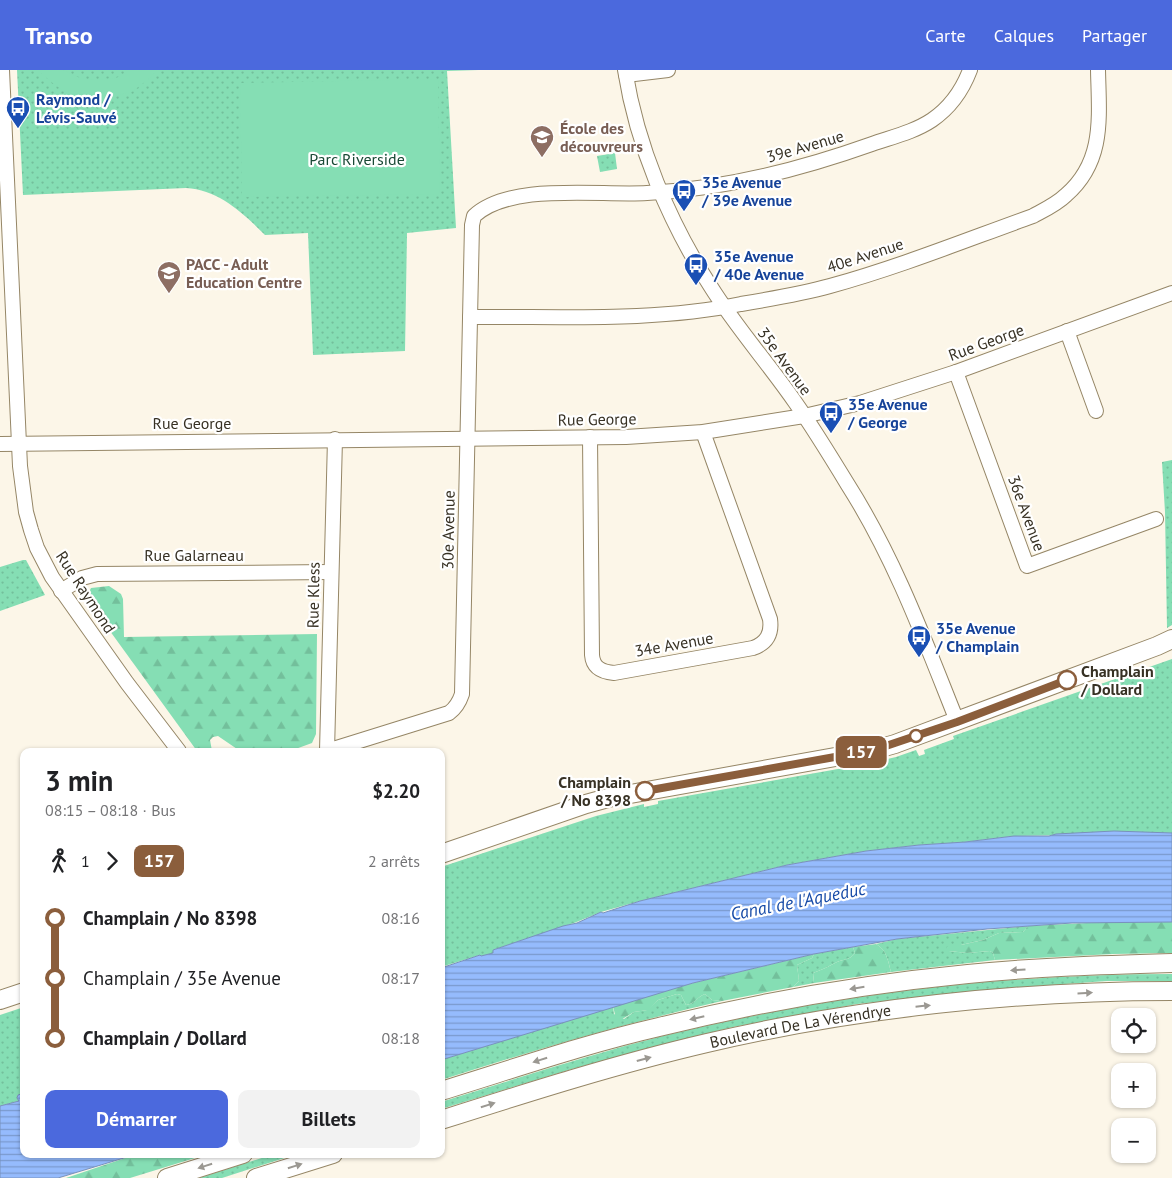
<!DOCTYPE html>
<html lang="fr">
<head>
<meta charset="utf-8">
<style>
  :root { --surface:#fff; --page:#f2f2f2; --text:#202124; --muted:#757577; --accent:#4b69dd }
  body { margin:0; font-family:"PT Sans",sans-serif; background:var(--page); color:var(--text); height:100vh; display:flex; flex-direction:column; font-size:19px; white-space:nowrap }
  * { box-sizing:border-box; margin:0 }
  p { font-size:16px; color:var(--muted) }
  .icon { flex:none; width:28px; height:28px; fill:none; stroke:currentColor; stroke-width:2; stroke-linecap:round; stroke-linejoin:round }
  .map { position:relative; flex:1; overflow:hidden }
  .drawer { position:absolute; left:20px; top:678px; width:425px; height:410px; display:flex; flex-direction:column; background:var(--surface); border-radius:10px; box-shadow:0 1px 4px #0004 }
  .drawer>* { flex:none }
  .badge { padding:0 10px; border-radius:8px; font-size:18px; line-height:32px }
  .controls { position:absolute; left:1111px; top:938px; display:grid; gap:10px }
  .controls a { display:grid; place-items:center; width:45px; height:45px; border-radius:10px; background:var(--surface); box-shadow:0 1px 4px #0004; font-size:25px }
  .map>.badge { position:absolute; translate:-50% -50%; box-shadow:0 0 0 2px #fff }
  .legs { display:flex; align-items:center; gap:8px; height:55px; padding:0 25px; font-size:16px }
  .legs p { margin-inline-start:auto }
  .headline { display:flex; align-items:center; justify-content:space-between; height:85px; padding:0 25px }
  h1 { font-size:28px; font-weight:800; line-height:38px }
  .action { display:flex; gap:10px; margin-top:auto; padding:10px 25px }
  .action a { flex:1; height:58px; border-radius:10px; background:var(--accent); color:#fff; font-size:20px; font-weight:800; line-height:58px; text-align:center }
  .action a+a { background:var(--page); color:var(--text) }
  ul { padding:0 25px; list-style:none }
  li { display:flex; align-items:center; gap:18px; height:60px; font-size:19px }
  li i { display:grid; place-items:center; width:8px; height:100%; margin:0 6px; background:currentColor }
  li i::after { content:''; width:12px; height:12px; margin:-6px; border:4px solid; border-radius:50%; background:var(--surface) }
  li p { margin-inline-start:auto }
  li:first-child i { background:linear-gradient(#0000 50%,currentColor 0) }
  li:last-child i { background:linear-gradient(currentColor 50%,#0000 0) }
  header { display:flex; align-items:center; gap:30px; box-sizing:border-box; height:70px; padding:0 25px; background:var(--accent); color:#fff }
  header strong { font-size:24px }
  nav { display:flex; gap:28px; margin-inline-start:auto; font-size:18px }
  .map>svg:first-child { display:block }
  .grass { fill:url(#grass-dots) }
  .forest { fill:url(#forest-firs) }
  .pitch { fill:#85deb4 }
  .water { fill:url(#water-rules); stroke:#7992bc }
  .lines { fill:none; stroke-linecap:round; stroke-linejoin:round }
  .minor-casing { stroke:#958666; stroke-width:16 }
  .major-casing { stroke:#958666; stroke-width:20 }
  .minor { stroke:#fff; stroke-width:14 }
  .major { stroke:#fff; stroke-width:18 }
  .oneway { fill:#9b9892 }
  .line-1-casing { stroke:#fff; stroke-width:11 }
  .line-1 { stroke:#8b5e3c; stroke-width:8 }
  .stop-1-dot { fill:#fff; stroke:#8b5e3c; stroke-width:2.5 }
  .labels { text-anchor:middle; dominant-baseline:central; stroke-width:4.5; stroke-linejoin:round; paint-order:stroke }
  .transit-label { font-size:16px; font-weight:bold; fill:#164399; stroke:#fff; text-anchor:start }
  .education-label { font-size:16px; font-weight:bold; fill:#785e54; stroke:#fff; text-anchor:start }
  .street-label { font-size:16px; fill:#373124; stroke:#fff }
  .park-label { font-size:16px; fill:#194935; stroke:#fff }
  .stop-label { font-size:16px; font-weight:bold; fill:#373124; stroke:#fff; text-anchor:start }
  .water-label { font-size:18px; font-style:italic; fill:#174ba7; stroke:#fff }
</style>
</head>
<body>
<header>
<strong>Transo</strong>
<nav><a>Carte</a><a>Calques</a><a>Partager</a></nav>
</header>
<div class="map">
<svg width="1172" height="1108" viewBox="0 0 1172 1108">
  <defs>
    <pattern id="grass-dots" width="8" height="8" patternUnits="userSpaceOnUse" patternTransform="scale(1.25)"><rect width="8" height="8" fill="#85deb4"/><path d="M2 2h.1M6 6h.1" fill="none" stroke="#73bf9b" stroke-width="1.8" stroke-linecap="round"/></pattern>
    <pattern id="forest-firs" width="22" height="20" patternUnits="userSpaceOnUse" patternTransform="scale(1.25)"><rect width="22" height="20" fill="#85deb4"/><path d="M5 1l3.5 6h-7zM16 11l3.5 6h-7z" fill="#73bf9b"/></pattern>
    <pattern id="water-rules" width="6" height="5" patternUnits="userSpaceOnUse" patternTransform="scale(1.25)"><rect width="6" height="5" fill="#95bbfd"/><path d="M0 2.5h6" fill="none" stroke="#7a99cd"/></pattern>
  </defs>
  <rect width="100%" height="100%" fill="#fcf6e8"/>
  <g class="grass">
    <path d="M 17,0 L 479,0 L 447,1 L 456,158 L 407,163 L 405,281 L 313,285 L 308,163 L 265,165 C 243,143 219,120 186,118 L 23,125 Z"/>
    <path d="M 615,83 L 617,99 L 600,102 L 597,86 Z"/>
    <path d="M 1172,390 L 1172,555 L 1167,558 L 1165,442 L 1162,392 Z"/>
    <path d="M 23,490 L 26,490 L 45,525 L 0,541 L 0,497 Z"/>
    <path d="M 1172,589 L 1172,763 L 1014,766 L 965,772 L 919,775 L 866,781 L 787,795 L 640,831 L 601,842 L 574,853 L 493,880 L 493,883 L 481,887 L 480,885 L 441,897 L 441,797 L 596,746 L 644,734 L 644,737 L 658,734 L 658,731 L 866,694 L 896,687 L 916,680 L 919,686 L 925,684 L 924,680 L 954,669 L 953,666 Z"/>
    <path d="M 1028,856 L 1023,862 L 999,863 L 983,870 L 961,875 L 954,875 L 949,881 L 967,883 L 990,881 L 993,883 L 995,890 L 891,902 C 888,891 887,880 876,874 L 897,869 Z"/>
    <path d="M 853,877 L 855,883 C 850,890 844,889 837,892 C 829,896 822,900 813,903 L 814,913 L 793,917 L 799,911 L 797,895 L 812,888 L 814,884 Z"/>
    <path d="M 1172,904 L 1172,911 L 1107,911 L 1023,917 L 857,934 L 733,957 L 665,974 L 572,999 L 441,1039 L 441,1032 C 515,1009 588,985 663,966 C 829,925 1000,904 1172,904 Z"/>
    <path d="M 677,924 L 681,925 L 686,935 C 695,934 697,927 705,924 L 712,930 L 722,931 C 627,953 534,980 441,1010 L 441,990 L 613,936 L 614,944 L 624,949 L 634,942 L 647,940 L 658,930 Z"/>
    <path d="M 24,937 L 24,1024 L 18,1025 L 17,1028 L 19,1031 L 0,1036 L 0,945 Z"/>
    <path d="M 274,1084 L 297,1084 L 222,1108 L 199,1108 Z"/>
  </g>
  <g class="forest">
    <path d="M 109,516 L 121,524 L 123,529 L 124,567 L 317,564 L 316,664 L 312,673 L 290,681 L 240,681 L 218,666 L 213,667 L 210,670 L 212,681 L 197,681 L 86,528 L 91,518 Z"/>
    <path d="M 1106,852 L 1172,852 L 1172,883 L 1113,884 L 995,890 L 993,883 L 990,881 L 967,883 L 949,881 L 946,878 L 949,875 L 961,875 L 983,870 L 999,863 L 1023,862 L 1028,856 Z"/>
    <path d="M 876,874 C 887,880 888,891 891,902 L 814,913 L 813,903 C 822,900 829,896 837,892 C 844,889 850,890 855,883 L 853,877 Z"/>
    <path d="M 814,884 L 812,888 L 797,895 L 799,911 L 793,917 L 722,931 L 712,930 L 705,924 C 697,927 695,934 686,935 L 681,925 L 677,924 L 658,930 L 648,940 L 634,942 L 619,951 L 616,949 L 613,936 L 693,913 Z"/>
    <path d="M 137,1084 L 208,1084 L 130,1108 L 66,1108 Z"/>
  </g>
  <g class="pitch">
    <path d="M 38,0 L 63,0 L 80,8 L 93,10 L 116,8 L 132,0 L 157,0 L 150,8 L 129,24 L 128,22 L 115,27 L 116,29 C 85,37 59,21 38,0 Z"/>
    <path d="M 438,9 L 440,124 L 242,127 L 240,13 Z"/>
  </g>
  <g class="water">
    <path d="M 1114,761 L 1172,763 L 1172,852 L 1072,853 L 987,859 L 897,869 L 814,884 L 693,913 L 441,990 L 441,898 L 480,885 L 481,886 L 493,883 L 493,880 L 563,856 L 577,853 L 601,842 L 603,843 L 640,831 L 787,795 L 866,781 L 919,775 L 965,772 L 1014,766 L 1049,766 L 1056,764 Z"/>
    <path d="M 24,1023 L 24,1084 L 137,1084 L 58,1108 L 0,1108 L 0,1036 L 19,1031 L 17,1028 L 18,1025 Z"/>
  </g>
  <g class="lines">
    <g class="minor-casing">
      <g id="minor">
        <path d="M 2,0 L 20,396 L 26,442 L 31,460 L 37,478 L 52,507 L 127,613 L 179,681"/>
        <path d="M 625,0 C 637,76 669,152 711,217 C 736,257 768,293 795,332 C 814,359 831,387 848,415 C 895,489 925,571 957,651"/>
        <path d="M 626,5 L 668,0"/>
        <path d="M 470,247 C 560,246 653,252 741,234 C 771,229 801,224 830,216 C 899,197 966,170 1033,146 C 1044,140 1057,134 1066,125 C 1105,91 1099,47 1098,0"/>
        <path d="M 1067,261 L 1096,341"/>
        <path d="M 956,302 L 1027,496 L 1156,449"/>
        <path d="M 590,367 L 592,585 C 593,598 602,602 614,603 L 753,578 C 767,573 772,563 770,549 L 703,362"/>
        <path d="M 335,369 L 327,681 L 449,643 C 456,638 459,633 462,624 L 472,155 L 474,146 C 510,112 599,126 647,123 C 725,119 799,100 872,74 C 892,67 914,62 932,50 C 951,37 962,21 970,0"/>
        <path d="M 0,374 L 626,367 L 703,362 L 804,346 L 860,333 L 956,302 L 1172,223"/>
        <path d="M 61,521 L 82,508 L 97,504 L 331,502"/>
      </g>
    </g>
    <g class="major-casing">
      <g id="major">
        <path d="M 441,784 L 586,734 L 608,728 L 874,680 L 895,674 L 1157,576 L 1172,569"/>
        <path d="M 0,930 L 24,922"/>
        <path d="M 441,1021 C 513,999 585,974 659,957 C 761,932 864,914 968,904 C 1036,897 1104,895 1172,893"/>
        <path id="s1" d="M 441,1050 C 529,1022 617,994 707,973 C 856,938 1018,921 1172,921"/>
        <path d="M 167,1108 L 243,1084"/>
        <path d="M 256,1108 L 333,1084"/>
      </g>
    </g>
    <use href="#minor" class="minor"/>
    <use href="#major" class="major"/>
  </g>
  <defs><path id="oneway-solid" d="M-6-.8H1V-3.2L6.5 0L1 3.2V.8H-6Z" transform="scale(1.25)"/></defs>
  <g class="oneway">
    <use href="#oneway-solid" transform="translate(1018 900) rotate(176)"/>
    <use href="#oneway-solid" transform="translate(857 918) rotate(171)"/>
    <use href="#oneway-solid" transform="translate(1085 923) rotate(-3)"/>
    <use href="#oneway-solid" transform="translate(923 936) rotate(-6)"/>
    <use href="#oneway-solid" transform="translate(697 948) rotate(167)"/>
    <use href="#oneway-solid" transform="translate(644 989) rotate(-15)"/>
    <use href="#oneway-solid" transform="translate(540 990) rotate(163)"/>
    <use href="#oneway-solid" transform="translate(488 1035) rotate(-17)"/>
    <use href="#oneway-solid" transform="translate(205 1096) rotate(162)"/>
    <use href="#oneway-solid" transform="translate(295 1096) rotate(-18)"/>
  </g>
  <g class="lines">
    <g class="line-1-casing">
      <path id="line-1" d="M 645,721 L 874,680 L 957,652 L 1067,610"/>
    </g>
    <use href="#line-1" class="line-1"/>
  </g>
  <defs>
    <g id="bus-pin" transform="scale(1.25)"><path d="M0 17L-7.5 6A9.5 9.5 0 1 1 7.5 6Z" fill="#1a4fb4" stroke="#fff"/><path d="M-5-6H5V4H4V6H2V4H-2V6H-4V4H-5ZM-3.5-4V0h7V-4ZM-3.5 1.2v1.5H-2V1.2ZM2 1.2v1.5H3.5V1.2Z" fill="#fff"/></g>
    <g id="school-pin" transform="scale(1.25)"><path d="M0 17L-7.5 6A9.5 9.5 0 1 1 7.5 6Z" fill="#8d6e63" stroke="#fff"/><path d="M0-5L7-2L0 1L-7-2ZM-4 1L0 2.5L4 1V4Q0 6-4 4Z" fill="#fff"/></g>
  </defs>
  <g fill-rule="evenodd">
    <use href="#bus-pin" x="18" y="38"/>
    <use href="#school-pin" x="542" y="67"/>
    <use href="#bus-pin" x="684" y="121"/>
    <use href="#bus-pin" x="696" y="195"/>
    <use href="#school-pin" x="169" y="203"/>
    <use href="#bus-pin" x="831" y="343"/>
    <use href="#bus-pin" x="919" y="567"/>
  </g>
  <g class="stop-1-dot">
    <circle cx="1067" cy="610" r="9"/>
    <circle cx="916" cy="666" r="6"/>
    <circle cx="645" cy="721" r="9"/>
  </g>
  <g class="labels">
    <g class="transit-label">
      <text x="36" y="29">Raymond /<tspan x="36" dy="18">Lévis-Sauvé</tspan></text>
      <text x="702" y="112">35e Avenue<tspan x="702" dy="18">/ 39e Avenue</tspan></text>
      <text x="714" y="186">35e Avenue<tspan x="714" dy="18">/ 40e Avenue</tspan></text>
      <text x="848" y="334">35e Avenue<tspan x="848" dy="18">/ George</tspan></text>
      <text x="936" y="558">35e Avenue<tspan x="936" dy="18">/ Champlain</tspan></text>
    </g>
    <g class="education-label">
      <text x="560" y="58">École des<tspan x="560" dy="18">découvreurs</tspan></text>
      <text x="186" y="194">PACC - Adult<tspan x="186" dy="18">Education Centre</tspan></text>
    </g>
    <g class="street-label">
      <text transform="translate(805 76) rotate(-16)">39e Avenue</text>
      <text transform="translate(865 185) rotate(-18)">40e Avenue</text>
      <text transform="translate(986 272) rotate(-20)">Rue George</text>
      <text transform="translate(785 291) rotate(54)">35e Avenue</text>
      <text transform="translate(597 349) rotate(-1)">Rue George</text>
      <text x="192" y="353">Rue George</text>
      <text transform="translate(1027 443) rotate(70)">36e Avenue</text>
      <text transform="translate(448 460) rotate(-89)">30e Avenue</text>
      <text x="194" y="485">Rue Galarneau</text>
      <text transform="translate(86 522) rotate(57)">Rue Raymond</text>
      <text transform="translate(313 525) rotate(-89)">Rue Kless</text>
      <text transform="translate(674 574) rotate(-10)">34e Avenue</text>
      <text stroke="none"><textPath href="#s1" startOffset="372">Boulevard De La Vérendrye</textPath></text>
    </g>
    <g class="park-label">
      <text x="357" y="89">Parc Riverside</text>
    </g>
    <g class="stop-label">
      <text x="1081" y="601">Champlain<tspan x="1081" dy="18">/ Dollard</tspan></text>
      <text x="631" y="712" text-anchor="end">Champlain<tspan x="631" dy="18">/ No 8398</tspan></text>
    </g>
    <g class="water-label">
      <text transform="translate(798 831) rotate(-11)">Canal de l'Aqueduc</text>
    </g>
  </g>
</svg>
<div class="controls">
<a><svg class="icon" aria-label="locate" viewBox="0 0 24 24"><circle cx="12" cy="12" r="6"/><path d="M12 2v4M12 18v4M2 12h4M18 12h4"/></svg></a>
<a>+</a>
<a>−</a>
</div>
<b class="badge" style="left:861px;top:682px;background:#8b5e3c;color:#fff">157</b>
<section class="drawer">
<div class="headline"><div><h1>3 min</h1><p>08:15 – 08:18 · Bus</p></div><b>$2.20</b></div>
<div class="legs"><svg class="icon" aria-label="walk" viewBox="0 0 24 24"><circle cx="13" cy="4" r="2"/><path d="M13 8l-2 6 4 7M11 14l-3 7M7 12l3-4h3l4 4"/></svg>1<svg class="icon" aria-label="forward" viewBox="0 0 24 24"><path d="M9 5l7 7-7 7"/></svg><b class="badge" style="background:#8b5e3c;color:#fff">157</b><p>2 arrêts</p></div>
<ul>
<li><i style="color:#8b5e3c"></i><b>Champlain / No 8398</b><p>08:16</p></li>
<li><i style="color:#8b5e3c"></i><span>Champlain / 35e Avenue</span><p>08:17</p></li>
<li><i style="color:#8b5e3c"></i><b>Champlain / Dollard</b><p>08:18</p></li>
</ul>
<div class="action"><a>Démarrer</a><a>Billets</a></div>
</section>
</div>
</body>
</html>
